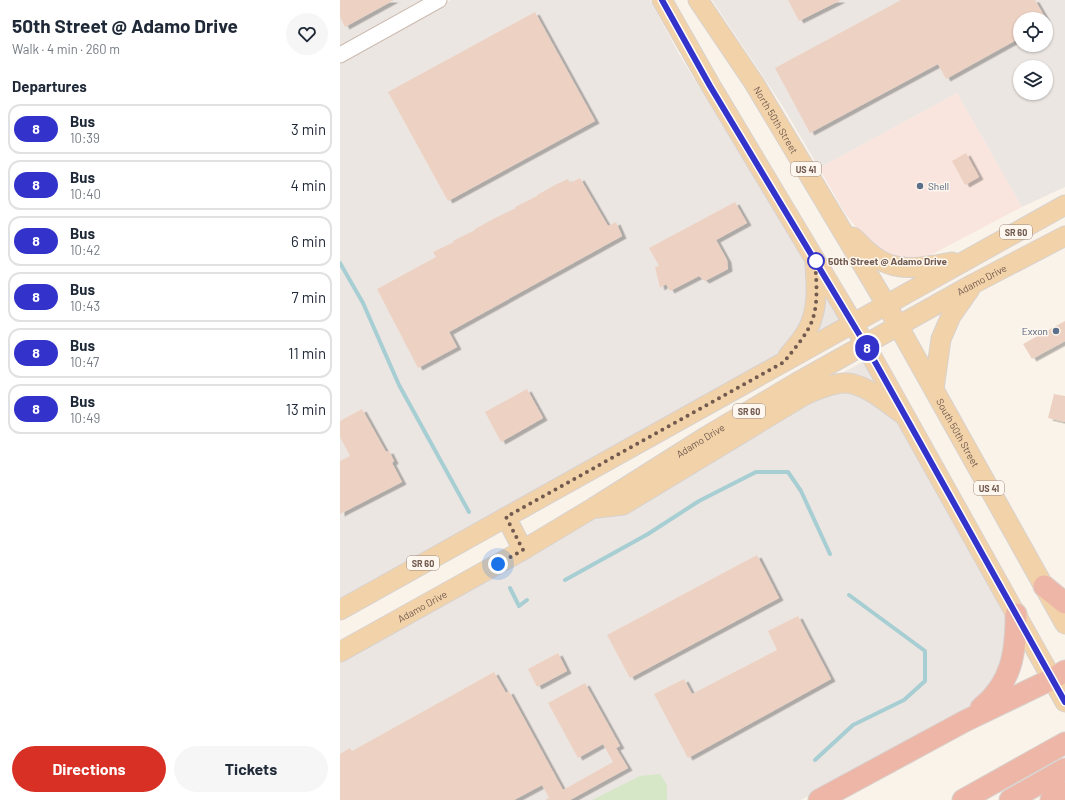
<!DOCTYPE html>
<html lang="en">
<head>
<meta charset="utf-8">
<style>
  :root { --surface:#fff; --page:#f6f6f7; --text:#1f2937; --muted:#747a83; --line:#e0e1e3; --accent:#d93025 }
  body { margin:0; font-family:Barlow,sans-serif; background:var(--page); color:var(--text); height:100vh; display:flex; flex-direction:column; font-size:15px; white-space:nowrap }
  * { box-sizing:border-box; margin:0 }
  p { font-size:13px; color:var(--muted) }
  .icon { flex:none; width:22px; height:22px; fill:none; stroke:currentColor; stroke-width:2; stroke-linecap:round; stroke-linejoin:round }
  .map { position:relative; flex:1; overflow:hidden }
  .panel { display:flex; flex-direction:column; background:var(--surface); width:340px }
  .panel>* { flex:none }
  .badge { padding:0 8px; border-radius:13px; font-size:14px; line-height:26px }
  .buttons { position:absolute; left:673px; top:12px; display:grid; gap:8px }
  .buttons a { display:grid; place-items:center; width:40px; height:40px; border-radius:50%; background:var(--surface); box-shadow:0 1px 3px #0004; font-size:20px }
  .you { position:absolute; width:20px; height:20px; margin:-10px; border:3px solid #fff; border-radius:50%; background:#1a73e8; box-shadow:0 0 0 6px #1a73e833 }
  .map>.badge { position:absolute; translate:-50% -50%; box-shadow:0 0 0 2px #fff }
  h2 { padding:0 12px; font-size:15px; line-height:36px }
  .round { display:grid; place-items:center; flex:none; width:42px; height:42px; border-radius:21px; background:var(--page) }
  .head { display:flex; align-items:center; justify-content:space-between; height:68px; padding:0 12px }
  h1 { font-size:19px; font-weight:700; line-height:30px }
  .primary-button { display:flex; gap:8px; margin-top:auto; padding:8px 12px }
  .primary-button a { flex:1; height:46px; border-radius:24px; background:var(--accent); color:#fff; font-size:16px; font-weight:700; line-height:46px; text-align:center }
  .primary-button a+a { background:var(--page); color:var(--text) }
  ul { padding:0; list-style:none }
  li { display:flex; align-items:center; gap:12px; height:50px; margin:0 8px 6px; padding:0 4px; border:2px solid var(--line); border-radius:12px }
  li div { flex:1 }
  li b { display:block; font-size:15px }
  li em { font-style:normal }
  li .badge { min-width:44px; font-weight:700; text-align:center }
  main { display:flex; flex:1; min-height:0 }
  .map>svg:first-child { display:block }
  .commercial { fill:#f9e5de }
  .industrial { fill:#ece6e2; fill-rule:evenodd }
  .green { fill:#d6e7c8 }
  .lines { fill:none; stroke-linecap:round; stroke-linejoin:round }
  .stream { stroke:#a6ced3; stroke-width:4 }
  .building { fill:#edd2c3; filter:url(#shadow) }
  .minor-casing { stroke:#cbbbb0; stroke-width:17 }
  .major-casing { stroke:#d8d1ce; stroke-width:21 }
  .highway-casing { stroke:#d8d1ce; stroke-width:23 }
  .minor { stroke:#fff; stroke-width:15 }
  .major { stroke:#f2d3a9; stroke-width:19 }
  .highway { stroke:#eeb6a7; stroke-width:21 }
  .line-casing { stroke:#fff; stroke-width:9 }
  .line { stroke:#33c; stroke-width:6 }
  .walk { stroke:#725a4f; stroke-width:4; stroke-dasharray:0 7.2 }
  .service-dot { fill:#5c6f8a; stroke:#fdf7ef; stroke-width:1.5 }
  .stop-dot { fill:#fff; stroke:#33c; stroke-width:2 }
  .labels { text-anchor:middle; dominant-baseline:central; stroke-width:3; stroke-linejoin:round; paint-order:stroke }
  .shield { fill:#fdf7ef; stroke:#9c897f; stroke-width:1 }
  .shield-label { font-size:9px; font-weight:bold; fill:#725a4f }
  .street-label { font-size:10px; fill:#725a4f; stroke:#fdf7ef }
  .service-label { font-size:10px; fill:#4e5e75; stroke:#fdf7ef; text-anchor:start }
  .stop-label { font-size:10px; font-weight:bold; fill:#725a4f; stroke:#fdf7ef; text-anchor:start }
</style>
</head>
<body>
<main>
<section class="panel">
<div class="head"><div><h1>50th Street @ Adamo Drive</h1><p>Walk · 4 min · 260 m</p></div><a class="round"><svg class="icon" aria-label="heart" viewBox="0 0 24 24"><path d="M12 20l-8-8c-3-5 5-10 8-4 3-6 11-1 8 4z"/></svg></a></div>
<h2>Departures</h2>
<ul>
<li><span class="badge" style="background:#33c;color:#fff">8</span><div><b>Bus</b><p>10:39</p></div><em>3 min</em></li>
<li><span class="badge" style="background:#33c;color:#fff">8</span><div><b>Bus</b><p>10:40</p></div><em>4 min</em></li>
<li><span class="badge" style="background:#33c;color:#fff">8</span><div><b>Bus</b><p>10:42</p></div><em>6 min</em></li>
<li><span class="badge" style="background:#33c;color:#fff">8</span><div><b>Bus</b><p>10:43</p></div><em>7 min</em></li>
<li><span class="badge" style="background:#33c;color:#fff">8</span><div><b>Bus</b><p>10:47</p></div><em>11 min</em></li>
<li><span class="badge" style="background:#33c;color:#fff">8</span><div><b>Bus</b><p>10:49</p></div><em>13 min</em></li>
</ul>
<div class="primary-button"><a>Directions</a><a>Tickets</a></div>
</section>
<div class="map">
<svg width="725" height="800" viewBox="0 0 725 800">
  <defs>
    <filter id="shadow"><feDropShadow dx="4.5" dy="2.5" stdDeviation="0" flood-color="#0004"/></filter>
  </defs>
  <rect width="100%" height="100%" fill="#faf3e9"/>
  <path class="commercial" d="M 617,93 L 682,207 L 585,258 L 570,262 L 548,258 L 521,233 L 506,215 L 479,168 Z"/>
  <g class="industrial">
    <path d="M 0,0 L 98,0 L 0,54 Z"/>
    <path d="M 111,0 L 310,0 L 339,54 L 449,235 L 514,320 L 0,600 L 0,59 Z"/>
    <path d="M 372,0 L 725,0 L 725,187 L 682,207 L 617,93 L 479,168 L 442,105 ZM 680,19 L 706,19 L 706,45 L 680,45 ZM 680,67 L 706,67 L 706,93 L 680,93 Z"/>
    <path d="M 533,356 L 673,596 L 670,659 L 633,706 L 461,800 L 0,800 L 0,651 Z"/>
  </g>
  <path class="green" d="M 320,774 L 327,785 L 327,800 L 252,800 L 300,776 Z"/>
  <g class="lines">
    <g class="stream">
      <path d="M 0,263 L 23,303 L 59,385 L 129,512"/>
      <path d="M 225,580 L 308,534 L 359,501 L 416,472 L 448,472 L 461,491 L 490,554"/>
      <path d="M 170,588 L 179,606 L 187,600"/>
      <path d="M 475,760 L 513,725 L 564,700 L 585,681 L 585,651 L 509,595"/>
    </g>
  </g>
  <g class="building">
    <path d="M 0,0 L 54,0 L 5,27 L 0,17 Z"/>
    <path d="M 448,0 L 501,0 L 459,21 Z"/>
    <path d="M 561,0 L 695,0 L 706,19 L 680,19 L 680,38 L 606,79 L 598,64 L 470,133 L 435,68 Z"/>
    <path d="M 195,12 L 255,121 L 108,201 L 48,92 Z"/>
    <path d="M 626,153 L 639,177 L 625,185 L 612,161 Z"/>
    <path d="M 240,178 L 268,226 L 276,222 L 282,236 L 109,332 L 117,347 L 78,368 L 37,289 L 96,257 L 93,252 L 114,242 L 113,241 L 135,230 L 135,229 L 155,218 L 176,208 L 175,207 L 197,196 L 197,195 L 217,184 L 228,179 L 230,183 Z"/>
    <path d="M 395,202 L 407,223 L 376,240 L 387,260 L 388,269 L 365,281 L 359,276 L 330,291 L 326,284 L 320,288 L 315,267 L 319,266 L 309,248 Z"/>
    <path d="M 725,321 L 725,341 L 692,359 L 683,344 Z"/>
    <path d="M 187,389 L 203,418 L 161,442 L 145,412 Z"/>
    <path d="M 714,394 L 725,396 L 725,422 L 708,418 Z"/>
    <path d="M 22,409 L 46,452 L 49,451 L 54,461 L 52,463 L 62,482 L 0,514 L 0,461 L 10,456 L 0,437 L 0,421 Z"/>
    <path d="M 417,555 L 439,598 L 290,678 L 267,635 Z"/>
    <path d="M 458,616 L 491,679 L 348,758 L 314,694 L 344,679 L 352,694 L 437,650 L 428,631 Z"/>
    <path d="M 218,653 L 227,671 L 197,687 L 188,669 Z"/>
    <path d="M 154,672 L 166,693 L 169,691 L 223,790 L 273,762 L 263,744 L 238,758 L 208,703 L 245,683 L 280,746 L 276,748 L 288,768 L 230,800 L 205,800 L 209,798 L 202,785 L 174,800 L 0,800 L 0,754 L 10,748 L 12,751 Z"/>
  </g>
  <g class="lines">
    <g class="minor-casing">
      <path id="minor" d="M 0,55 L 99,0"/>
    </g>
    <g class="major-casing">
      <g id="major">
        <path d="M 322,0 L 371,86 L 513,323 L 725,702"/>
        <path id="s1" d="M 358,0 L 414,83 L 546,304 L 725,624"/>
        <path d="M 513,237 C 520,243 526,251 534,256 C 557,274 585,267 612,262"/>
        <path d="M 448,356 C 457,345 468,333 472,319 C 478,301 476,282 475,263"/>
        <path d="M 594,389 L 601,339 L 611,316 L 630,289"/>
        <path d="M 257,508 L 283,505 L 463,396 C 476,390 498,380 513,384 C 531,389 546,402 561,413"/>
        <path d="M 166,517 L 183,550"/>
        <path d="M 0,610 L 725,205"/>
        <path id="s2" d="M 0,652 L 183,550 L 253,508 L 367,436 L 456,383 L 633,284 L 725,236"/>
      </g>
    </g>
    <g class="highway-casing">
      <g id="highway">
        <path d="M 704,586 L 725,603"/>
        <path d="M 641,708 C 672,683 676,652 676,614"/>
        <path d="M 479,800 L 625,721 L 712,679 L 725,671"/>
        <path d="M 623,800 L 725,743"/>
        <path d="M 670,800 L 725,769"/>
        <path d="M 711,800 L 725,792"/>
      </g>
    </g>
    <use href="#minor" class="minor"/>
    <use href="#major" class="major"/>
    <use href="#highway" class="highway"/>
  </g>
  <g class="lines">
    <g class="line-casing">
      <path id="line" d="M 322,0 L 370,86 L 525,344 L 725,702"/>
    </g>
    <use href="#line" class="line"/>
    <path class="walk" d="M 158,564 L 183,550 L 166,517 L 444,362 C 454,349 466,336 472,321 C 479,302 476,279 475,260 L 476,261"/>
  </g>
  <g class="service-dot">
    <circle cx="580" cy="186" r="4"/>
    <circle cx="716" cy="331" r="4"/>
  </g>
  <circle class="stop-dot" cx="476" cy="261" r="8"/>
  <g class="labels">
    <g class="shield">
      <rect x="451" y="162" width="30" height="14" rx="3"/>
      <rect x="660" y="225" width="32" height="14" rx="3"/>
      <rect x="393" y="404" width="32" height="14" rx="3"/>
      <rect x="634" y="481" width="30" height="14" rx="3"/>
      <rect x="67" y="556" width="32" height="14" rx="3"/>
    </g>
    <g class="shield-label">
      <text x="466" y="169">US 41</text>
      <text x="676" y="232">SR 60</text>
      <text x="409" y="411">SR 60</text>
      <text x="649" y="488">US 41</text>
      <text x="83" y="563">SR 60</text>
    </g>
    <g class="street-label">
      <text stroke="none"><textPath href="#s1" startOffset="143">North 50th Street</textPath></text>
      <text stroke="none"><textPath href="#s2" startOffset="742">Adamo Drive</textPath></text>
      <text stroke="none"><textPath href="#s1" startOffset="505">South 50th Street</textPath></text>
      <text stroke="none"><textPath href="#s2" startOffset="418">Adamo Drive</textPath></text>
      <text stroke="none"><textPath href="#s2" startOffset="94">Adamo Drive</textPath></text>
    </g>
    <g class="service-label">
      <text x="588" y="186">Shell</text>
      <text x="708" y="331" text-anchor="end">Exxon</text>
    </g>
    <g class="stop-label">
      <text x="488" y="261">50th Street @ Adamo Drive</text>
    </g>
  </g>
</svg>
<div class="buttons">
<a><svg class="icon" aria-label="locate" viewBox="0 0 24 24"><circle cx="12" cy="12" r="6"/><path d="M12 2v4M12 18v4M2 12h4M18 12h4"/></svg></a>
<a><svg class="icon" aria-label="layers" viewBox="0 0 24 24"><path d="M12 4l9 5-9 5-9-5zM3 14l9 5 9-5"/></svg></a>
</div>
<div class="you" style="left:158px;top:564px"></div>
<b class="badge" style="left:527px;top:348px;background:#33c;color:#fff">8</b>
</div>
</main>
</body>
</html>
